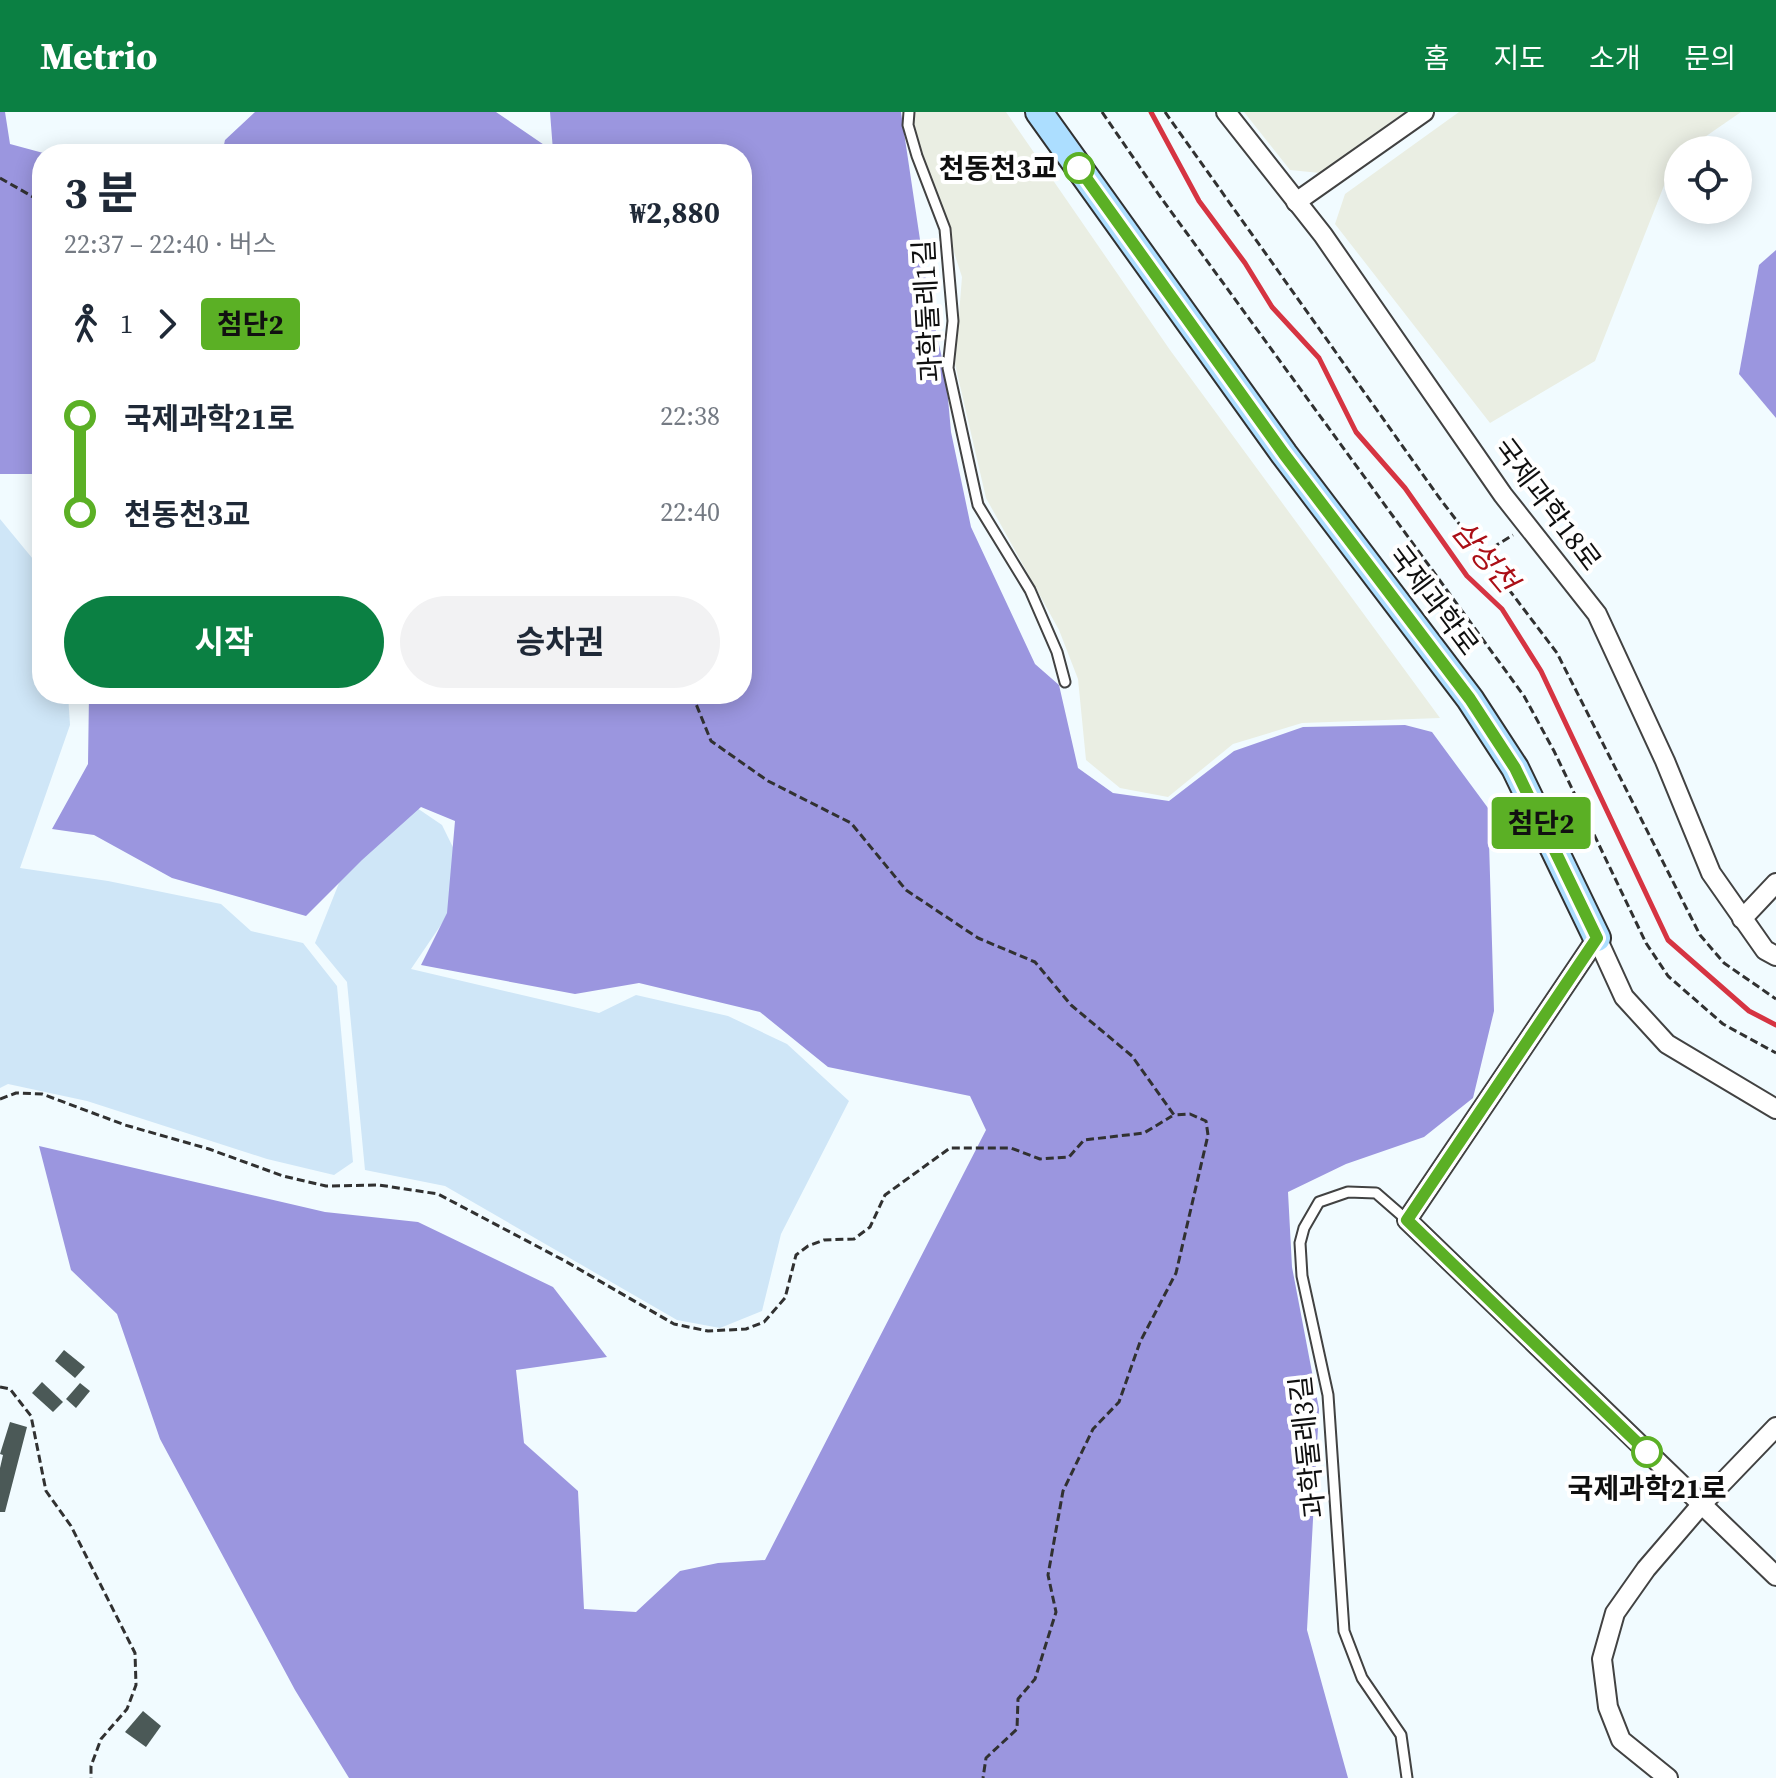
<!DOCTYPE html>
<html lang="ko">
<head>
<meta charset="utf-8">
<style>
  :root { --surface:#fff; --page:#f2f2f3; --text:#1f2937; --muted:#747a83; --accent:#0b8043 }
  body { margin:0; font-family:"Source Serif 4","Noto Sans KR",serif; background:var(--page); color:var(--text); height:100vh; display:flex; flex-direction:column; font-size:30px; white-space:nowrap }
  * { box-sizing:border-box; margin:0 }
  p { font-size:26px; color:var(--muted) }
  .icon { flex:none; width:44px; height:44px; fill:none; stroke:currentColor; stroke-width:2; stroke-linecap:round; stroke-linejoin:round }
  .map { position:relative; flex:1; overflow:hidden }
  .drawer { position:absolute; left:32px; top:32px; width:720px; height:560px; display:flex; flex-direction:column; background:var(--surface); border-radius:32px; box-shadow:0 4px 20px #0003 }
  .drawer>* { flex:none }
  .badge { padding:0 16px; border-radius:6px; font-size:28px; line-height:52px }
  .controls { position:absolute; left:1664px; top:24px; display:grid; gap:16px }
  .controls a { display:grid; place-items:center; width:88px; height:88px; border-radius:50%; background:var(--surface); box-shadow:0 4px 20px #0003; font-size:40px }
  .map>.badge { position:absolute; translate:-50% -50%; box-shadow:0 0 0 4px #fff }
  .legs { display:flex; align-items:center; gap:12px; height:88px; padding:0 32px; font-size:26px }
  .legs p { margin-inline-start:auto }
  .summary { display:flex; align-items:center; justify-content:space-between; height:136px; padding:0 32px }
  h1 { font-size:44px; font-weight:700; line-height:60px }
  .button { display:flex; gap:16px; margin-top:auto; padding:16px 32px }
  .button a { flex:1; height:92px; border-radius:48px; background:var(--accent); color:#fff; font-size:32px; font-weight:700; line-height:92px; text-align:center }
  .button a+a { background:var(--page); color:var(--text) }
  ul { padding:0 32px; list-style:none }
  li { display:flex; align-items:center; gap:28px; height:96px; font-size:30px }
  li i { display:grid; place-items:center; width:12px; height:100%; margin:0 10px; background:currentColor }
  li i::after { content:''; width:20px; height:20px; margin:-10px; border:6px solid; border-radius:50%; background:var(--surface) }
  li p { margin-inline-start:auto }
  li:first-child i { background:linear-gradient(#0000 50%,currentColor 0) }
  li:last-child i { background:linear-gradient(currentColor 50%,#0000 0) }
  header { display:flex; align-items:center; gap:48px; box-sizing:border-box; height:112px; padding:0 40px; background:var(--accent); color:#fff }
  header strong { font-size:38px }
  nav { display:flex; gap:44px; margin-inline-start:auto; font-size:28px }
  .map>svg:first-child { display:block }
  .industrial { fill:#eaeee3 }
  .farmland { fill:#cfe6f7 }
  .forest { fill:#9b96df }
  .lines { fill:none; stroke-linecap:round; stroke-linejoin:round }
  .stream { stroke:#d63442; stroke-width:5 }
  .building { fill:#4b5957 }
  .lane-casing { stroke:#424242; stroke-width:13 }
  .street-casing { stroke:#424242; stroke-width:22 }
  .secondary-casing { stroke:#313131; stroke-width:30 }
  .path { stroke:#313131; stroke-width:3; stroke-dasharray:8 4; stroke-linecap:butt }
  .lane { stroke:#fff; stroke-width:9 }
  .street { stroke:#fff; stroke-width:18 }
  .secondary { stroke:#acdeff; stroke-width:26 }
  .line-1-casing { stroke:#fff; stroke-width:18 }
  .line-1 { stroke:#5bb025; stroke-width:12 }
  .stop-1-dot { fill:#fff; stroke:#5bb025; stroke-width:4 }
  .labels { text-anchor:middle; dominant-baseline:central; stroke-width:8; stroke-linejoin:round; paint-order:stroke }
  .stop-label { font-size:28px; font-weight:bold; fill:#0f0f0f; stroke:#fff; text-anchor:end }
  .street-label { font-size:28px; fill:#0f0f0f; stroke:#fff }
  .water-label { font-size:30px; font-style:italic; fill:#ab0f16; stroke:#fff }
</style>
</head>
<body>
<header>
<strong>Metrio</strong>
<nav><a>홈</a><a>지도</a><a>소개</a><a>문의</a></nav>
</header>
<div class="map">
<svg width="1776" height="1666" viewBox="0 0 1776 1666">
  <rect width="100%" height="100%" fill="#f1fbff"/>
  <g class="industrial">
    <path d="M 915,0 L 1006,0 L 1170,238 L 1440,606 L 1302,611 L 1233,632 L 1168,685 L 1120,676 L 1086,648 L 1078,567 L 1059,518 L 986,386 L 955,252 L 962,165 L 920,35 L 913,8 Z"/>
    <path d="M 1244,0 L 1405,0 L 1320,61 L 1290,58 Z"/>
    <path d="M 1459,0 L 1741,0 L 1686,38 L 1678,38 L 1595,249 L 1490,311 L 1335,112 L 1345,82 Z"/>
  </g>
  <g class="farmland">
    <path d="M 0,407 L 42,458 L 42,582 L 68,582 L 70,613 L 20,756 L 108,769 L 221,792 L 251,819 L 303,831 L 337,874 L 353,1050 L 334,1063 L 267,1047 L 87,989 L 8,972 L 0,976 Z"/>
    <path d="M 392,679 L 442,713 L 470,770 L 411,857 L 599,901 L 636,883 L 728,904 L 787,932 L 849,989 L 781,1122 L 762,1199 L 720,1216 L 677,1208 L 445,1074 L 365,1058 L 347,870 L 315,831 L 349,746 Z"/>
  </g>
  <g class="forest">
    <path d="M 0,0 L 5,0 L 10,32 L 47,42 L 42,42 L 42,362 L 0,362 Z"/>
    <path d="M 255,0 L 496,0 L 553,39 L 550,0 L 901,0 L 929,188 L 946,264 L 951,320 L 971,415 L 1035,552 L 1059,573 L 1078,656 L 1113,681 L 1169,689 L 1234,639 L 1303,615 L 1405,613 L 1432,620 L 1488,696 L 1494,899 L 1473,986 L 1424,1025 L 1346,1052 L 1288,1080 L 1292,1155 L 1319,1297 L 1307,1518 L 1348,1666 L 349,1666 L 295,1578 L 160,1327 L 117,1202 L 71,1158 L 39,1034 L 325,1100 L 418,1110 L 553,1175 L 607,1245 L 516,1258 L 524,1331 L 578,1379 L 584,1497 L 636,1500 L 680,1459 L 718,1451 L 765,1448 L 986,1018 L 970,984 L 828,955 L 760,900 L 639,871 L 575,882 L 421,853 L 447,801 L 455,709 L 421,695 L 362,748 L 306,804 L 172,766 L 94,723 L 52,717 L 88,652 L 89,582 L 742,582 L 742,42 L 222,42 L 225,28 Z"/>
    <path d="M 1776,138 L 1776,306 L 1739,262 L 1759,153 Z"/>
  </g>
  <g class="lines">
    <path class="stream" d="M 1151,0 L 1199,89 L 1245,151 L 1272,195 L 1319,246 L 1356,320 L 1405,376 L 1467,464 L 1502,497 L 1541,559 L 1668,828 L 1749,899 L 1776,913"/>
  </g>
  <g class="building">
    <path d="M 64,1238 L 85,1255 L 75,1266 L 55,1249 Z"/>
    <path d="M 42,1270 L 63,1290 L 53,1300 L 32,1281 Z"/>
    <path d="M 80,1271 L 90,1279 L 76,1296 L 66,1287 Z"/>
    <path d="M 10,1310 L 27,1315 L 5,1400 L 0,1400 L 0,1356 L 3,1343 L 0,1342 Z"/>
    <path d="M 143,1599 L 161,1614 L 146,1635 L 125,1620 Z"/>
  </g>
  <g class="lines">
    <g class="lane-casing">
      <g id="lane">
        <path d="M 909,0 L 908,13 L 917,44 L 945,117 L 953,209 L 948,256 L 978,393 L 1030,478 L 1057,540 L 1065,570"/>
        <path d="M 1407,1108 L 1376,1081 L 1348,1080 L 1319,1090 L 1304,1116 L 1300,1131 L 1302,1164 L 1328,1283 L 1344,1519 L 1362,1566 L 1401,1623 L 1407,1666"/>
      </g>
    </g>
    <g class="street-casing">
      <g id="street">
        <path d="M 1226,0 L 1323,123 L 1503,383 L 1597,502 L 1665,649 L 1711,761 L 1765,838 L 1776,844"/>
        <path d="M 1296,90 L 1424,0"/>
        <path d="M 1742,807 L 1776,771"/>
        <path d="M 1597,826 L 1407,1108 L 1776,1464"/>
        <path d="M 1597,826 L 1624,885 L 1667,932 L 1776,997"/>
        <path d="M 1668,1666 L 1621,1628 L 1608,1595 L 1602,1547 L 1615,1501 L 1646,1457 L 1701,1393 L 1776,1315"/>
      </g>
    </g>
    <g class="secondary-casing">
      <path id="secondary" d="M 1039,0 L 1284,342 L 1470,587 L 1515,656 L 1597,826"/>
    </g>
    <g class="path">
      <path d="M 1102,0 L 1159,83 L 1524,584 L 1554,639 L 1646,831 L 1668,864 L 1723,912 L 1776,941"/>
      <path d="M 1165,0 L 1438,384 L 1557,541 L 1700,823 L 1724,851 L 1776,887"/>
      <path d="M 0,66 L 42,90"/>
      <path d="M 1482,442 L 1513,423"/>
      <path d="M 692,582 L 711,629 L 768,669 L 851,711 L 906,778 L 978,826 L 1035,850 L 1071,893 L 1132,944 L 1174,1003 L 1190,1002 L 1206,1009 L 1208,1023 L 1176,1161 L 1140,1230 L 1119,1290 L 1093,1317 L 1063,1379 L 1048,1463 L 1056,1500 L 1035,1567 L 1018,1587 L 1017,1617 L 986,1646 L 983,1666"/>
      <path d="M 0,987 L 16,981 L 42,982 L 125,1013 L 209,1037 L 283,1064 L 326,1074 L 379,1073 L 438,1082 L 565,1149 L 674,1212 L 708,1219 L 746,1217 L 764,1210 L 785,1186 L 796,1143 L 808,1134 L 824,1128 L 854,1127 L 870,1115 L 885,1083 L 950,1036 L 1011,1036 L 1040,1047 L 1069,1045 L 1084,1028 L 1144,1021 L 1172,1004"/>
      <path d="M 0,1275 L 10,1277 L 31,1304 L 46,1379 L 71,1414 L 135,1541 L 136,1573 L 127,1597 L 101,1627 L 91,1654 L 91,1666"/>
    </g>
    <use href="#lane" class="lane"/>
    <use href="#street" class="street"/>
    <use href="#secondary" class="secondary"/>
  </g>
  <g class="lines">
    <g class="line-1-casing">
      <path id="line-1" d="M 1079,56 L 1284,342 L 1470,587 L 1515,656 L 1597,826 L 1407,1108 L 1647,1340"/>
    </g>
    <use href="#line-1" class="line-1"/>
  </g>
  <g class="stop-1-dot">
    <circle cx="1079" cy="56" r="14"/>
    <circle cx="1647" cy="1340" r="14"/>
  </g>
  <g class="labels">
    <g class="stop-label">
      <text x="1057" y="56">천동천3교</text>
      <text x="1647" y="1376" text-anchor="middle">국제과학21로</text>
    </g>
    <g class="street-label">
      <text transform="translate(927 199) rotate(-93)">과학둘레1길</text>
      <text transform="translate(1548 392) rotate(53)">국제과학18로</text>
      <text transform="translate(1434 488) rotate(53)">국제과학로</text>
      <text transform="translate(1307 1335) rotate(-96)">과학둘레3길</text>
    </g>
    <g class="water-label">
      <text transform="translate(1485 444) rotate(50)">삼성천</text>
    </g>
  </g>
</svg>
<div class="controls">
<a><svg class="icon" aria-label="locate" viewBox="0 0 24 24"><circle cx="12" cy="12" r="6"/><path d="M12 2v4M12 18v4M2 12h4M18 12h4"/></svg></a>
</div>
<b class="badge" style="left:1541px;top:711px;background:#5bb025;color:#111">첨단2</b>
<section class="drawer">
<div class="summary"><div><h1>3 분</h1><p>22:37 – 22:40 · 버스</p></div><b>₩2,880</b></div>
<div class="legs"><svg class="icon" aria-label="walk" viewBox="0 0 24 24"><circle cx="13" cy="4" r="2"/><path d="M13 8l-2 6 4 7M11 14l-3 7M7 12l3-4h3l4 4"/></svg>1<svg class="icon" aria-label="forward" viewBox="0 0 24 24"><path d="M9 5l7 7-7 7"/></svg><b class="badge" style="background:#5bb025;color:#111">첨단2</b></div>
<ul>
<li><i style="color:#5bb025"></i><b>국제과학21로</b><p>22:38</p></li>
<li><i style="color:#5bb025"></i><b>천동천3교</b><p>22:40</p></li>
</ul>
<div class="button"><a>시작</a><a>승차권</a></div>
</section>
</div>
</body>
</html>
